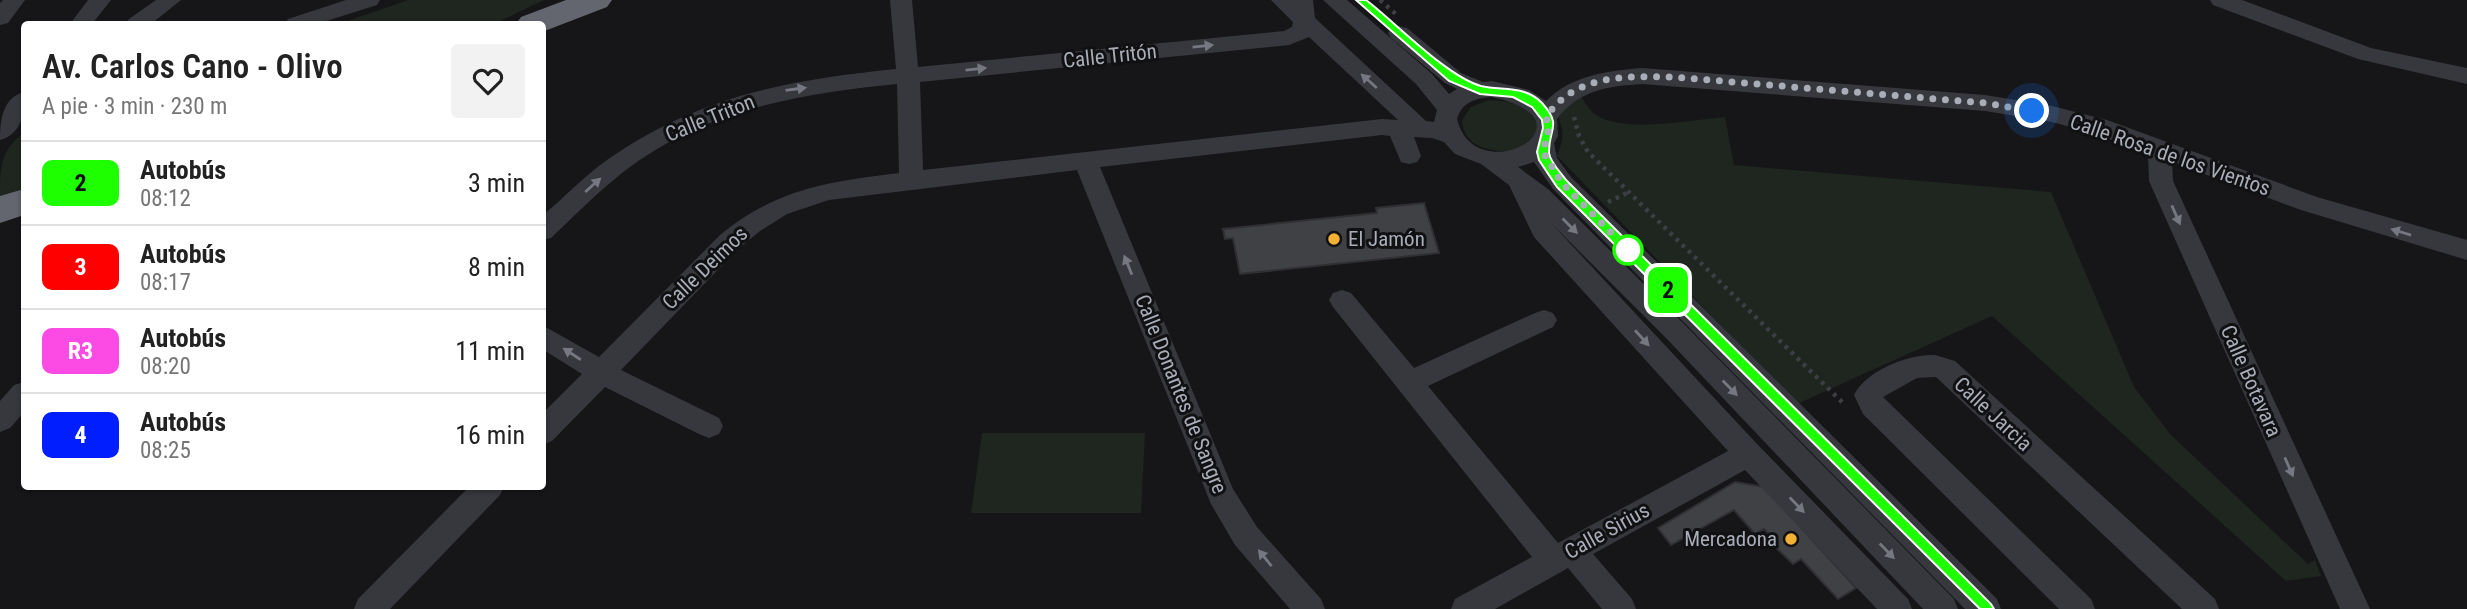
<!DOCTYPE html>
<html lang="es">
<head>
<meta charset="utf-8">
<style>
  :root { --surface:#fff; --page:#f2f2f2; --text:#222; --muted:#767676; --line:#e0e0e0 }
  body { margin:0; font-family:"Roboto Condensed",sans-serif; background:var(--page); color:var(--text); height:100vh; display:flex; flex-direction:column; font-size:26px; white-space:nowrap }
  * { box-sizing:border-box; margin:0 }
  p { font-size:23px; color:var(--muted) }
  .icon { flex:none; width:38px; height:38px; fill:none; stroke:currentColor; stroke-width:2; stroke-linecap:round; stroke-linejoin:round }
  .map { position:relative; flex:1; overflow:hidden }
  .drawer { position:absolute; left:21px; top:21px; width:525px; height:469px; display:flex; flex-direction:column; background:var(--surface); border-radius:7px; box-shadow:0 2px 5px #0004 }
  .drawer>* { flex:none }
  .badge { padding:0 14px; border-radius:10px; font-size:24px; line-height:46px }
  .you { position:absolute; width:35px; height:35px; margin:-18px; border:5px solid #fff; border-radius:50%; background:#1a73e8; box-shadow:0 0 0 10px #1a73e833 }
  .map>.badge { position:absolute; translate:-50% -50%; box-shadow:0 0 0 4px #fff }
  .round { display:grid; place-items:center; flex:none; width:74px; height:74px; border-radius:7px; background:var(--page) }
  .headline { display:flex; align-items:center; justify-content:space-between; height:119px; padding:0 21px }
  h1 { font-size:33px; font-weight:600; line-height:52px }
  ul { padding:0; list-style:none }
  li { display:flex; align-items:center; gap:21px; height:84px; padding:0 21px; border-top:2px solid var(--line) }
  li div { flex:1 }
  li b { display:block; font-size:26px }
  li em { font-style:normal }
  li .badge { min-width:77px; font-weight:700; text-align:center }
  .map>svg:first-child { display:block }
  .green { fill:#1e261f }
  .building { fill:#404145; stroke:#303034; stroke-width:2 }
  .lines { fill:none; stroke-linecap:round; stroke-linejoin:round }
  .path { stroke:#3d3f44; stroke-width:4.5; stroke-dasharray:3.5 5; stroke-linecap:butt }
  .minor { fill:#37383d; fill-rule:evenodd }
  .highway { fill:#63666e; fill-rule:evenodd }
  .oneway { fill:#757881 }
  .line { fill:#1eff00; stroke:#fff; stroke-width:2 }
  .walk { stroke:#a8adb8; stroke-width:7; stroke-dasharray:0 12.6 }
  .poi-dot { fill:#f2b134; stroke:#111113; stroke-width:2.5 }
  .stop-dot { fill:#fff; stroke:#1eff00; stroke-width:3.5 }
  .labels { text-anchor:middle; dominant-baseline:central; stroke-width:6; stroke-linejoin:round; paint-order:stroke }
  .street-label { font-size:21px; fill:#a8adb8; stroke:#111113 }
  .poi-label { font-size:21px; fill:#a8adb8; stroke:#111113; text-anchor:start }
</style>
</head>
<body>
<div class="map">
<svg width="2467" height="609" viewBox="0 0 2467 609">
  <rect width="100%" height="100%" fill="#161618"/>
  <g class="green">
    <path d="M 408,0 L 544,0 L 494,24 L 339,24 Z"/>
    <path d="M 1581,96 C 1587,106 1592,115 1604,119 C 1636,131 1691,120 1725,117 L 1734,165 L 2051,192 L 2134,387 L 2171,435 L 2308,564 L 2315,560 L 2321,576 L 2286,581 L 1992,316 L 1797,404 L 1557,156 C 1564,138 1565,129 1555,111 Z"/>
    <path d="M 1489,100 C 1510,100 1537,108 1538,132 L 1517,151 C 1494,152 1464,150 1462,120 L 1471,107 Z"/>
    <path d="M 24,133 L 24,190 L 0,198 C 0,167 0,150 24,133 Z"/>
    <path d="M 982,433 L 1145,433 L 1141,513 L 971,513 Z"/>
  </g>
  <g class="building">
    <path d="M 1424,203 L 1439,253 L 1240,274 L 1233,238 L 1225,239 L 1223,229 L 1377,213 L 1376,208 Z"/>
    <path d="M 1735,482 L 1764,487 L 1856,588 L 1838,599 L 1801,559 L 1793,564 L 1769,541 L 1773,538 L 1764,529 L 1755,534 L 1734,510 L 1671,545 L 1658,528 Z"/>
  </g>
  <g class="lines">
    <g class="path">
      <path d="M 1380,0 L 1397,15"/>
      <path d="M 1574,117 L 1579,136 L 1588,152 L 1844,404"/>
      <path d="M 1608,202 L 1629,192"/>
    </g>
    <g class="minor">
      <path d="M 3,0 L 25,0 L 8,23 L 0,25 L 0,3 Z"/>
      <path d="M 88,0 L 111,0 L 92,24 L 70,24 Z"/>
      <path d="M 156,0 L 181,0 L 151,24 L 126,24 L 129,19 Z"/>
      <path d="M 346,0 L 380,0 L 377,5 L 317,24 L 285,24 L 288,19 Z"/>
      <path d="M 890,0 L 912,0 L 918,67 L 1284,31 L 1292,27 L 1293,22 L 1271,0 L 1313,0 L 1315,18 L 1426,121 L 1434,122 L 1437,110 L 1416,84 L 1323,0 L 1347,0 L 1432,74 L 1449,94 L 1457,89 L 1445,83 L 1391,38 L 1388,33 L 1391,28 L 1399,26 L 1407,28 L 1461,73 L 1483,82 L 1492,81 L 1529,90 L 1546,101 C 1572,75 1607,71 1642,68 L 1985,95 L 2052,106 L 2107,120 L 2317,197 L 2467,240 L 2467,260 L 2301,210 L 2172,162 L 2173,181 L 2370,609 L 2340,609 L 2149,181 L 2148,153 L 2093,133 L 2052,122 L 1985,111 L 1642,84 C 1608,86 1579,90 1557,119 L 1558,136 L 1554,143 L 1557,158 L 1571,177 L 1997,599 L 2001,609 L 1965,609 L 1553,189 L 1534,162 L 1518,167 L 1548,189 L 1685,325 L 1954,599 L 1958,609 L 1923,609 L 1667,339 L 1552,224 L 1758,445 L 1908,599 L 1912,609 L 1877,609 L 1745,470 L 1593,554 L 1632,599 L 1636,609 L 1602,609 L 1568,568 L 1495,609 L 1451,609 L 1455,599 L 1532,557 L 1333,307 L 1329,300 L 1333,293 L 1342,290 L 1351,293 L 1414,368 L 1535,313 L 1544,310 L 1553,313 L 1557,320 L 1553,327 L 1428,386 L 1558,543 L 1728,451 L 1534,237 L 1509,185 L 1481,164 L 1455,154 L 1444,142 L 1432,138 L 1414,137 L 1421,156 L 1417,162 L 1409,164 L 1401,162 L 1390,136 L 1382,135 L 1100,167 L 1233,489 L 1257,527 L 1321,599 L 1325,609 L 1290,609 L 1235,545 L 1211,504 L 1077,170 L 829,200 L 787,214 L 760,231 L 738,249 L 621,370 L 719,418 L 723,426 L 719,434 L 709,438 L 699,434 L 605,387 L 552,441 L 542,445 L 542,414 L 582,374 L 542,349 L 542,325 L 599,357 L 720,235 C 778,188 827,182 899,173 L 897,84 C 797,94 704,110 622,173 C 597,193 574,216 551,238 L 542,240 L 542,216 C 564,198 584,176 607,160 C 698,96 788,80 896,69 ZM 1309,37 L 1398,120 L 1382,119 L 923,170 L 920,82 L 1289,45 ZM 1492,97 C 1603,122 1475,193 1457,119 C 1462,102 1476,98 1492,97 Z"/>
      <path d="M 2210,0 L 2242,0 L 2371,48 L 2467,68 L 2467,84 L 2358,59 L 2213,5 Z"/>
      <path d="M 24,92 C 26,111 22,134 0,140 C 0,121 2,98 24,92 Z"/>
      <path d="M 1935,355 L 1955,361 L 2215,599 L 2219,609 L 2182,609 L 1936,377 L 1917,378 L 1883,397 L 2091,599 L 2095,609 L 2059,609 L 1863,414 L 1854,395 C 1867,370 1908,354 1935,355 Z"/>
      <path d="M 24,382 L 24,412 L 10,428 L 0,432 L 0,401 L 14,385 Z"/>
      <path d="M 470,486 L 504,486 L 500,495 L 390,609 L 354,609 L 358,599 Z"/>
    </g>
    <g class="highway">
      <path d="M 566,0 L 612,0 L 607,7 L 542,32 L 542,24 L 516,24 L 521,17 Z"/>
      <path d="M 24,189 L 24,215 L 0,223 L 0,196 Z"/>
    </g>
  </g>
  <defs><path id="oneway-solid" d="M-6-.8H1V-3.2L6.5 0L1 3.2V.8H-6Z" transform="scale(1.75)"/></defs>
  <g class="oneway">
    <use href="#oneway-solid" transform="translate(1203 46) rotate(-6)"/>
    <use href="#oneway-solid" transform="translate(976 69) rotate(-6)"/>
    <use href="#oneway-solid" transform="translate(1369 81) rotate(-138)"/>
    <use href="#oneway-solid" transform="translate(796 89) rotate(-8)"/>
    <use href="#oneway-solid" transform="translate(593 185) rotate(-42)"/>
    <use href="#oneway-solid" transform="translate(2176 215) rotate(66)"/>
    <use href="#oneway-solid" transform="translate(1570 226) rotate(45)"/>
    <use href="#oneway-solid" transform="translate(2401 232) rotate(-163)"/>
    <use href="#oneway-solid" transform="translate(1128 265) rotate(-112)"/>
    <use href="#oneway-solid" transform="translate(1642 338) rotate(48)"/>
    <use href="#oneway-solid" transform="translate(572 354) rotate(-147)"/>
    <use href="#oneway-solid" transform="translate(1730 388) rotate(46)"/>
    <use href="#oneway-solid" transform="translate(2289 467) rotate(66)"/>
    <use href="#oneway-solid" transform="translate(1797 505) rotate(46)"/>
    <use href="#oneway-solid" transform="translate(1887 551) rotate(46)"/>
    <use href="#oneway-solid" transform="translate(1265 558) rotate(-129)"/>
  </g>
  <path class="line" d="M 1356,0 L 1366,0 C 1395,22 1446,76 1481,86 C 1502,91 1525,85 1542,103 C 1563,126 1548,129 1549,153 C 1550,162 1561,173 1566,180 L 1991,604 L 1994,609 L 1980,609 L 1557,187 L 1539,160 L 1537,152 L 1543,128 L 1542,120 L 1532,107 L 1513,97 L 1480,94 L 1449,81 Z"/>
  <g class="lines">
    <path class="walk" d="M 1628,250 L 1562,183 L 1543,152 L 1549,128 L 1546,117 C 1575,74 1626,76 1673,77 L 1985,103 L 2032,111"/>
  </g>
  <g class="poi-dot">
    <circle cx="1334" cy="239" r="7"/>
    <circle cx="1791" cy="539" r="7"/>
  </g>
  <circle class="stop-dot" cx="1628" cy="250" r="14"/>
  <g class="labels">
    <g class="street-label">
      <text transform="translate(1110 56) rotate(-6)">Calle Tritón</text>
      <text transform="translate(710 118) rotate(-22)">Calle Triton</text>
      <text transform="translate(2170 155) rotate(19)">Calle Rosa de los Vientos</text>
      <text transform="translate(705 268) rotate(-44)">Calle Deimos</text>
      <text transform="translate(2251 381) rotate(66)">Calle Botavara</text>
      <text transform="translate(1181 394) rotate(68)">Calle Donantes de Sangre</text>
      <text transform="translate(1993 414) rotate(43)">Calle Jarcia</text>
      <text transform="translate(1607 531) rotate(-29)">Calle Sirius</text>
    </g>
    <g class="poi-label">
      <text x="1348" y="239">El Jamón</text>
      <text x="1777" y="539" text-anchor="end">Mercadona</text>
    </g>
  </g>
</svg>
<div class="you" style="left:2032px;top:111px"></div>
<b class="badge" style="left:1668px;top:290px;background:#1eff00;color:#111">2</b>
<section class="drawer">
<div class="headline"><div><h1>Av. Carlos Cano - Olivo</h1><p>A pie · 3 min · 230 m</p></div><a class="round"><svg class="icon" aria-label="heart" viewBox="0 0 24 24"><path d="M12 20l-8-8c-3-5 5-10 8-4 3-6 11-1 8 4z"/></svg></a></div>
<ul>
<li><span class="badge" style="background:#1eff00;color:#111">2</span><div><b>Autobús</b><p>08:12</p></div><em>3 min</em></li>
<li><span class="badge" style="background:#f00;color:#fff">3</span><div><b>Autobús</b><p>08:17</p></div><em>8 min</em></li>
<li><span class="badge" style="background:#fb4be4;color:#fff">R3</span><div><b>Autobús</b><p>08:20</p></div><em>11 min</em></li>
<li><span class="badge" style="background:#001eff;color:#fff">4</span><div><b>Autobús</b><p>08:25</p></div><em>16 min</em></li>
</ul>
</section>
</div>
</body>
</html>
